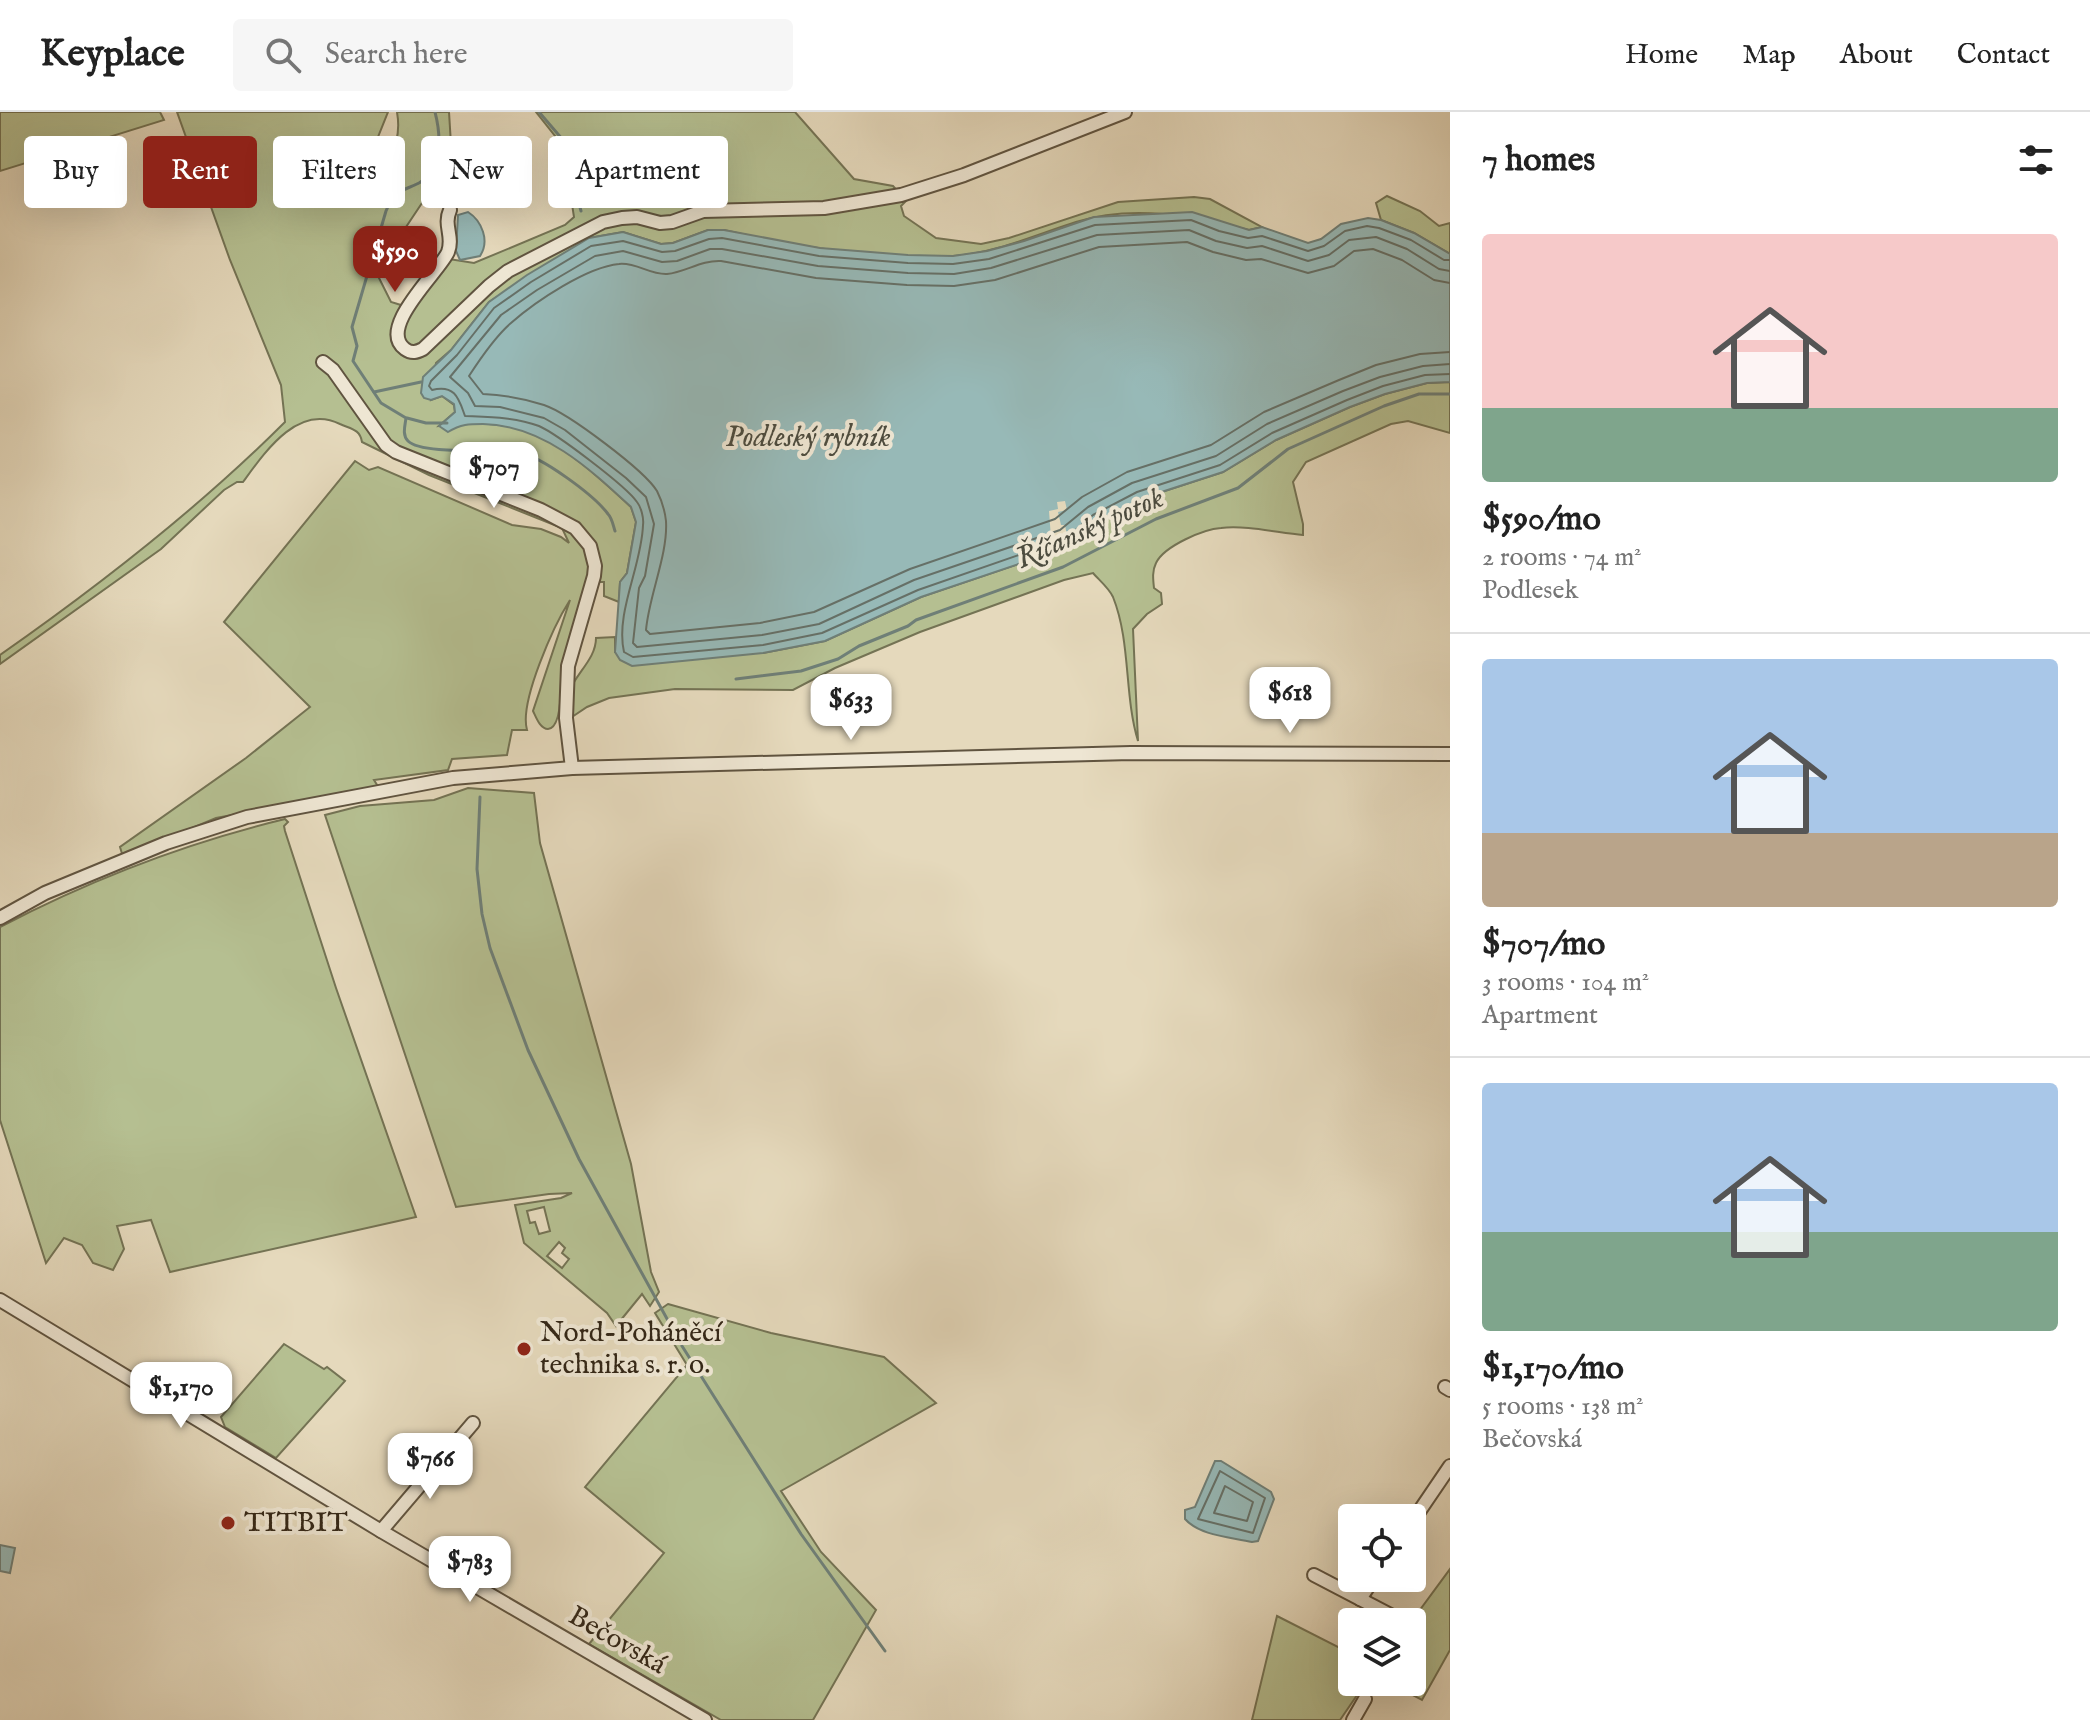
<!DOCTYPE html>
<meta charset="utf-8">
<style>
body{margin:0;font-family:"IM FELL English",serif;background:#f6f6f6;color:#222;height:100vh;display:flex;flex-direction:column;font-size:30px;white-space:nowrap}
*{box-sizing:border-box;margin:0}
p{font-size:26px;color:#767676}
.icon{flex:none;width:44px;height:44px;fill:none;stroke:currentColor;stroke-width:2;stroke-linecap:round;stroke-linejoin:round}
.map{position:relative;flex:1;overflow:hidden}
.side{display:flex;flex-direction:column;background:#fff;width:640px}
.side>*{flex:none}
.hud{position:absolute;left:24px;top:24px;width:760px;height:72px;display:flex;gap:16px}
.controls{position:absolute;left:1338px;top:1392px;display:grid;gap:16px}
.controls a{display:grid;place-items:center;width:88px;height:88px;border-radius:8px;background:#fff;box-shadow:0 8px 32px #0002;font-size:40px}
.price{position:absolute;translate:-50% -68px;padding:0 18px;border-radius:16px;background:#fff;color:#222;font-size:26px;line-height:52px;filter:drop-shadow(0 2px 4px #0008)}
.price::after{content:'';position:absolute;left:50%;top:48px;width:24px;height:18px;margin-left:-12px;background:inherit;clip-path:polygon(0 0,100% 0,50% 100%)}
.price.selected{background:#8f2418;color:#fff}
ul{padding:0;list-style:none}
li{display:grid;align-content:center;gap:16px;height:424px;padding:0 32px}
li+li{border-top:2px solid #e0e0e0}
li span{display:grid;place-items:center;height:248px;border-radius:8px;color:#555}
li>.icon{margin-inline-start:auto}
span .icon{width:144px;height:144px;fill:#fffc;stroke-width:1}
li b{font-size:34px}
h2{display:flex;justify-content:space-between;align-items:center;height:96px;padding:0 32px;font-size:34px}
.pill{padding:0 28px;border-radius:8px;background:#fff;box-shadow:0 8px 32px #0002;font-size:28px;line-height:72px}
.pill.selected{background:#8f2418;color:#fff}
header{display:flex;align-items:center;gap:48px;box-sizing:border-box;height:112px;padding:0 40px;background:#fff;border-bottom:2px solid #e0e0e0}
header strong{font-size:38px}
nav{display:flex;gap:44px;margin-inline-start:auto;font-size:28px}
.search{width:560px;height:72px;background:#f6f6f6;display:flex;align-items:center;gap:20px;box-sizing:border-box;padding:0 28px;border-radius:8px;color:#767676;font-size:30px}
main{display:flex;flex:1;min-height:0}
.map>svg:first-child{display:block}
.green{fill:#b5bf91;stroke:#747354;stroke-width:2;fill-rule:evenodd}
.water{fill:#97b9b7;stroke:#6f7f77;stroke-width:2}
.pier{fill:#e5d9bc}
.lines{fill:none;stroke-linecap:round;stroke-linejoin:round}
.shore{stroke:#667067;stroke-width:2}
.stream{stroke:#6f7f77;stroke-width:3}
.minor-casing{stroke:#605440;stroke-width:16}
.minor{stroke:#eee6d3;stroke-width:12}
.poi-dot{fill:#8f2418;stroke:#eee6d3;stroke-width:3}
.labels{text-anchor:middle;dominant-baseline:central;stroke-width:8;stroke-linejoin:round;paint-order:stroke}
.poi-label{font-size:28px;fill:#342717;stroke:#eee6d3;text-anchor:start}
.street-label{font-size:28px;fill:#342717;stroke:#eee6d3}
.water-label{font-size:30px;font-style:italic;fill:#4d4c3f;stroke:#eee6d3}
</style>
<header>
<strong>Keyplace</strong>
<div class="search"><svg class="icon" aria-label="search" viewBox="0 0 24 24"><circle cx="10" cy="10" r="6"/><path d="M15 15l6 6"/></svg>Search here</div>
<nav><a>Home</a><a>Map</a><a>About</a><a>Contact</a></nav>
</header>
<main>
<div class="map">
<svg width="1450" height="1608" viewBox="0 0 1450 1608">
<rect width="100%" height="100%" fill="#e5d9bc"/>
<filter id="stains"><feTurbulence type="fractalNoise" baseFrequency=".0025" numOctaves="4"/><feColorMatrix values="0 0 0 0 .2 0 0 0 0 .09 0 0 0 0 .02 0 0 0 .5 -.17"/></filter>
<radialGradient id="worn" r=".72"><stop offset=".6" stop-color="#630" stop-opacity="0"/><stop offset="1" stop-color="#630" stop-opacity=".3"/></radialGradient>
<g class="green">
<polygon points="0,0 160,0 164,8 0,59"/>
<path d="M 177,0 L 388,0 L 370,45 L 384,57 C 395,37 401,23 397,0 L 449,0 L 454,81 L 445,88 L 435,77 L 430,79 L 376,160 L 391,190 L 401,193 L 425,163 L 449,147 L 474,151 L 565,113 L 574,105 L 569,73 L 578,53 L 536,0 L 795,0 L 854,67 L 893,74 L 906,89 L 901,94 L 904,104 L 936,126 L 981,132 L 1009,126 L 1118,90 L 1194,85 L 1210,87 L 1262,115 L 1249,118 C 1193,104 1133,92 1076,110 C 1035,123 996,141 953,144 C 881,148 794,134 724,118 L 708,118 L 673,131 L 661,132 L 623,120 L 589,126 L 489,190 L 451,238 L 436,251 L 431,288 L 442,284 L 454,293 L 455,300 L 439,314 C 471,311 507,309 537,323 C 569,337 605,371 631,395 L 636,410 L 627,461 L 620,470 L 619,490 L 604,484 L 604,470 L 589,470 C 579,501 564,534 561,566 C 561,576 562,616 548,617 C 540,617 536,605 533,599 L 570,488 C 554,513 519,590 527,618 L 512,618 L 507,643 L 452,647 L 448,658 L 374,668 L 379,676 L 216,706 L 123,745 L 120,735 L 246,646 L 310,595 L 224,510 L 355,349 L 369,358 L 378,355 L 512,413 L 541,417 L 561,425 L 569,431 L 562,416 L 429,363 L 362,330 C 360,317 351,317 340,312 C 298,291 265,340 243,370 L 237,370 L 224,378 L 161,437 L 0,552 L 0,543 C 100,473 198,397 285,310 L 281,273 L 230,148 Z"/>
<polygon points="1387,84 1420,99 1439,114 1450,111 1450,142 1414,121 1381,108 1376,91"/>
<path d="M 1450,270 L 1450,321 L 1408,309 L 1391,312 L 1306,350 L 1293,370 L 1303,412 L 1303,423 C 1279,421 1246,413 1221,416 C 1204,417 1164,434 1156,451 C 1152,459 1153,467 1154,476 L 1161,481 L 1162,492 L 1147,502 L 1133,517 L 1138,629 C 1124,583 1131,530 1113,485 C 1109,476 1099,468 1093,461 L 1064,468 L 920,520 L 835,556 L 793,578 L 675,577 L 609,586 L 587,595 L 569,607 C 569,599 566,587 569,580 C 576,561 596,547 596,526 L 615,525 L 615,540 L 763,541 L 825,529 L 921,485 L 1069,435 L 1097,410 L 1140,387 L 1223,360 L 1276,328 L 1350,295 L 1385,282 L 1427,271 Z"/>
<path d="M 468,676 L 534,681 L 540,731 L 631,1052 L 651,1160 L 659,1180 L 650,1194 L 642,1182 L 616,1214 L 607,1201 L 524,1131 L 515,1093 L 561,1086 L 572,1081 L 549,1082 L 456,1095 L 325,703 L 360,694 L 434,688 ZM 544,1095 L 550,1119 L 539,1122 L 535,1110 L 530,1111 L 527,1099 ZM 559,1130 L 565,1136 L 562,1141 L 569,1147 L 562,1156 L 547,1144 Z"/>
<path d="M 285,707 L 288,710 L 284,714 L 285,719 L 336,876 L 416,1105 L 170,1160 L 151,1108 L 117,1114 L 124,1137 L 113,1158 L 93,1151 L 82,1133 L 64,1126 L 46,1151 L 0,1008 L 0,815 C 90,768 186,731 285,707 Z"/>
<polygon points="668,1192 771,1221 884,1245 936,1291 781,1379 821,1440 876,1498 813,1608 721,1608 589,1532 664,1441 585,1375 687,1253 655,1201"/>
<polygon points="284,1232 324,1257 327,1255 345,1269 276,1346 225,1315 221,1305"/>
<polygon points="1450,1457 1450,1538 1422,1588 1388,1570 1412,1570 1411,1510"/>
<polygon points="1277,1504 1352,1542 1352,1570 1366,1570 1340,1608 1252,1608"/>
</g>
<g class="water">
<path d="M 468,100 C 482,109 490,129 480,144 L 460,148 L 456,139 L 458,103 Z"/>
<path d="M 1192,100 L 1249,118 L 1262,115 L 1308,131 L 1321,127 L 1341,112 L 1368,106 L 1381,108 L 1414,121 L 1450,142 L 1450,270 L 1427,271 L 1385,282 L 1350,295 L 1276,328 L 1223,360 L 1140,387 L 1097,410 L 1069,435 L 921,485 L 825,529 L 763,541 L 632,554 L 620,548 L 615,540 L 620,470 L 627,461 L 636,410 L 631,395 C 590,357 543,313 483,312 C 469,312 461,312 448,320 L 439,314 L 455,300 L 454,292 L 442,284 L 431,288 L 424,286 L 421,281 L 423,265 L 451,238 L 489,190 L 527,163 L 589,126 L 623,120 L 661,132 L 673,131 L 708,118 L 724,118 L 820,136 L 908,143 L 953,144 L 987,139 L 1024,129 L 1094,105 Z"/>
<path d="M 1215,1349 L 1221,1349 L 1271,1380 L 1274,1387 L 1258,1429 L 1252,1430 C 1231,1425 1200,1424 1185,1407 L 1185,1398 L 1195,1395 Z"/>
<polygon points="0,1433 15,1436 10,1461 0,1459"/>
</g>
<polygon class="pier" points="1065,389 1067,398 1058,400 1061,413 1065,413 1069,435 1060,436 1058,425 1051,426 1049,399 1058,397 1057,390"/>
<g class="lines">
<g class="shore">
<path d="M 1450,148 L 1444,148 L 1411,128 L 1379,116 L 1367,114 L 1345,119 L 1324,134 L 1308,139 L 1262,124 L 1248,126 L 1219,119 L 1191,108 L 1095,113 L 989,147 L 953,152 L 908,151 L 819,144 L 722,126 L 709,127 L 675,139 L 662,140 L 623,129 L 591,134 L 531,170 L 494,196 L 457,243 L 431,269 L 429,274 L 432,278 C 456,272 459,288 465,304 C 490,305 515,305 539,314 C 557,322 626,374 637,390 C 641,395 644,406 643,413 C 642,453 615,501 624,540 L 633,545 L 763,533 L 822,521 L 918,478 L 1065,427 L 1093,403 L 1137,380 L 1220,353 L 1272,321 L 1347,288 L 1383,274 L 1425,263 L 1450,262"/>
<polyline points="1450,159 1439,157 1407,137 1376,125 1349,128 1329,143 1308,149 1262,134 1247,136 1216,129 1189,118 1097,123 991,156 954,162 908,161 818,154 722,137 710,137 677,149 662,150 623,139 595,144 537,178 501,203 450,265 468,281 475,294 500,295 544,306 565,318 626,366 646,385 654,412 645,464 639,476 633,531 637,535 762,523 819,512 914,468 1060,418 1088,395 1132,371 1216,344 1267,312 1343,279 1380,265 1423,254 1450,252"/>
<path d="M 1450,171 L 1434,168 L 1402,148 L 1373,137 L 1354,139 L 1334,154 L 1308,161 L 1261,147 L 1246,148 L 1213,140 L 1187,130 L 1099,135 L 995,168 L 954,174 L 907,173 L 816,166 L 721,149 C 701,148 686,160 667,162 C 650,163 636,150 619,152 C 587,155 536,189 511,211 C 496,224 480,247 469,264 L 483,282 C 504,283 525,287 544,293 C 568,301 644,358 657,379 C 661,387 665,400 666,409 C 668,443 649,483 646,518 L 650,522 L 760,511 L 814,500 L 910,457 L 1055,407 L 1082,385 L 1127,360 L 1211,333 L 1264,300 L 1339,268 L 1376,253 L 1420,242 L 1450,240"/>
<polygon points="1220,1359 1265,1386 1253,1421 1198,1407"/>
<polygon points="1225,1374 1253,1390 1247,1409 1214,1401"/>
</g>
<g class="stream">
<path d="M 435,0 C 441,23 443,57 419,71 C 401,80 395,77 386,99 L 352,215 L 357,234 L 353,249 L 381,291 L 406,306 C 405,314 402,323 408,329 C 422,343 495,337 518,340 C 541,344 594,383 608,402 C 612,406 613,413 615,419"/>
<polyline points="539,0 581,49 581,63 575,77 581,99"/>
<polyline points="374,280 421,270"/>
<polyline points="407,306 426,311 447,311"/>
<polyline points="736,567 801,559 838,547 859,534 908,514 916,508 1063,455 1156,407 1238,376 1288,337 1384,294 1419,282 1450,282"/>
<polyline points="480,685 477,757 482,802 490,836 528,938 579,1047 682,1234 801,1422 885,1539"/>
</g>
<defs>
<g id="minor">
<path d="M 450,98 C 443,114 454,124 448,140 C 440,159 376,216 405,237 C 412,242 417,240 423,237 L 489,174 L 508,159 L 603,110 L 622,106 L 637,105 L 660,111 L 672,110 L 703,99 L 824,96 L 901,83 L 964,63 L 1125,0"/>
<polyline points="323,250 333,258 386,333 396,340 541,398 575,416 590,434 595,454 594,464 568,554 566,606 572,656"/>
<polyline points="0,806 45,781 166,731 247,705 453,666 572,656 1131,641 1450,642"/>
<polyline points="0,1188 381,1419 705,1608"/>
<polyline points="1445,1275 1450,1278"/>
<polyline points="1412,1410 1450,1354"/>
<polyline points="381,1419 473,1311"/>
<polyline points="1314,1463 1404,1510"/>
<polyline points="1360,1487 1374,1466"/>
<polyline points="1353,1608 1365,1587"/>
</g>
</defs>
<use href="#minor" class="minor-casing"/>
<use href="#minor" class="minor"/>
</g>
<g class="poi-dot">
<circle cx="524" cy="1237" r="8"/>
<circle cx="228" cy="1411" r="8"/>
</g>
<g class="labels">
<g class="poi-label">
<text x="540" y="1221">Nord-Poháněcí<tspan x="540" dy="32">technika s. r. o.</tspan></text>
<text x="244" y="1411">TITBIT</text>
</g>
<g class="street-label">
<text transform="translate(617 1529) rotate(30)">Bečovská</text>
</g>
<g class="water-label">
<text x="808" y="326">Podleský rybník</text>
<text transform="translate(1090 417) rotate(-24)">Říčanský potok</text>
</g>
</g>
<rect width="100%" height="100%" filter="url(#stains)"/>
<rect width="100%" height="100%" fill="url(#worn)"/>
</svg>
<div class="controls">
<a><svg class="icon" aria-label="locate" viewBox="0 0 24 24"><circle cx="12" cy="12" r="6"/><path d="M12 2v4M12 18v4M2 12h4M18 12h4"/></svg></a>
<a><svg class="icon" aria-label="layers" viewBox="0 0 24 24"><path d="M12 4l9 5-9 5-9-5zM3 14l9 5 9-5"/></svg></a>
</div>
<b class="price selected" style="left:395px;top:182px">$590</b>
<b class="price" style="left:494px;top:398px">$707</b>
<b class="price" style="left:1290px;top:623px">$618</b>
<b class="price" style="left:851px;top:630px">$633</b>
<b class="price" style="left:181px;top:1318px">$1,170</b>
<b class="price" style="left:430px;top:1389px">$766</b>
<b class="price" style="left:470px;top:1492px">$783</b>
<div class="hud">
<a class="pill">Buy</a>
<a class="pill selected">Rent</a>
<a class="pill">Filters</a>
<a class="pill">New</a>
<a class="pill">Apartment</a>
</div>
</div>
<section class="side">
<h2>7 homes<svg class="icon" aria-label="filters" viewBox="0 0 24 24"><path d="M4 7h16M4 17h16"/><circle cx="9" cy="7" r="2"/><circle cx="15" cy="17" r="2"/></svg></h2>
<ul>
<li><span style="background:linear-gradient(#f6c9c9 70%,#7fa58c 0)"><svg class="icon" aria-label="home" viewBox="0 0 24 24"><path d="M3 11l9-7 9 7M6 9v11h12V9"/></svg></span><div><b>$590/mo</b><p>2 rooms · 74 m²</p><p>Podlesek</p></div></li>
<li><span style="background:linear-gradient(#a9c7e8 70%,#b9a48a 0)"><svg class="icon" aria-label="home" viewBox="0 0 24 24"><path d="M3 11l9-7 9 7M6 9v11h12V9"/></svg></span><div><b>$707/mo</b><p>3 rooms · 104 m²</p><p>Apartment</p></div></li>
<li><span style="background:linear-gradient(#a9c7e8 60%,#7fa58c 0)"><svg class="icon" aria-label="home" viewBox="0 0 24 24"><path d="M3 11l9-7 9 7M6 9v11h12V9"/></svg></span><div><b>$1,170/mo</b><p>5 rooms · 138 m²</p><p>Bečovská</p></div></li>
</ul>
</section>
</main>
